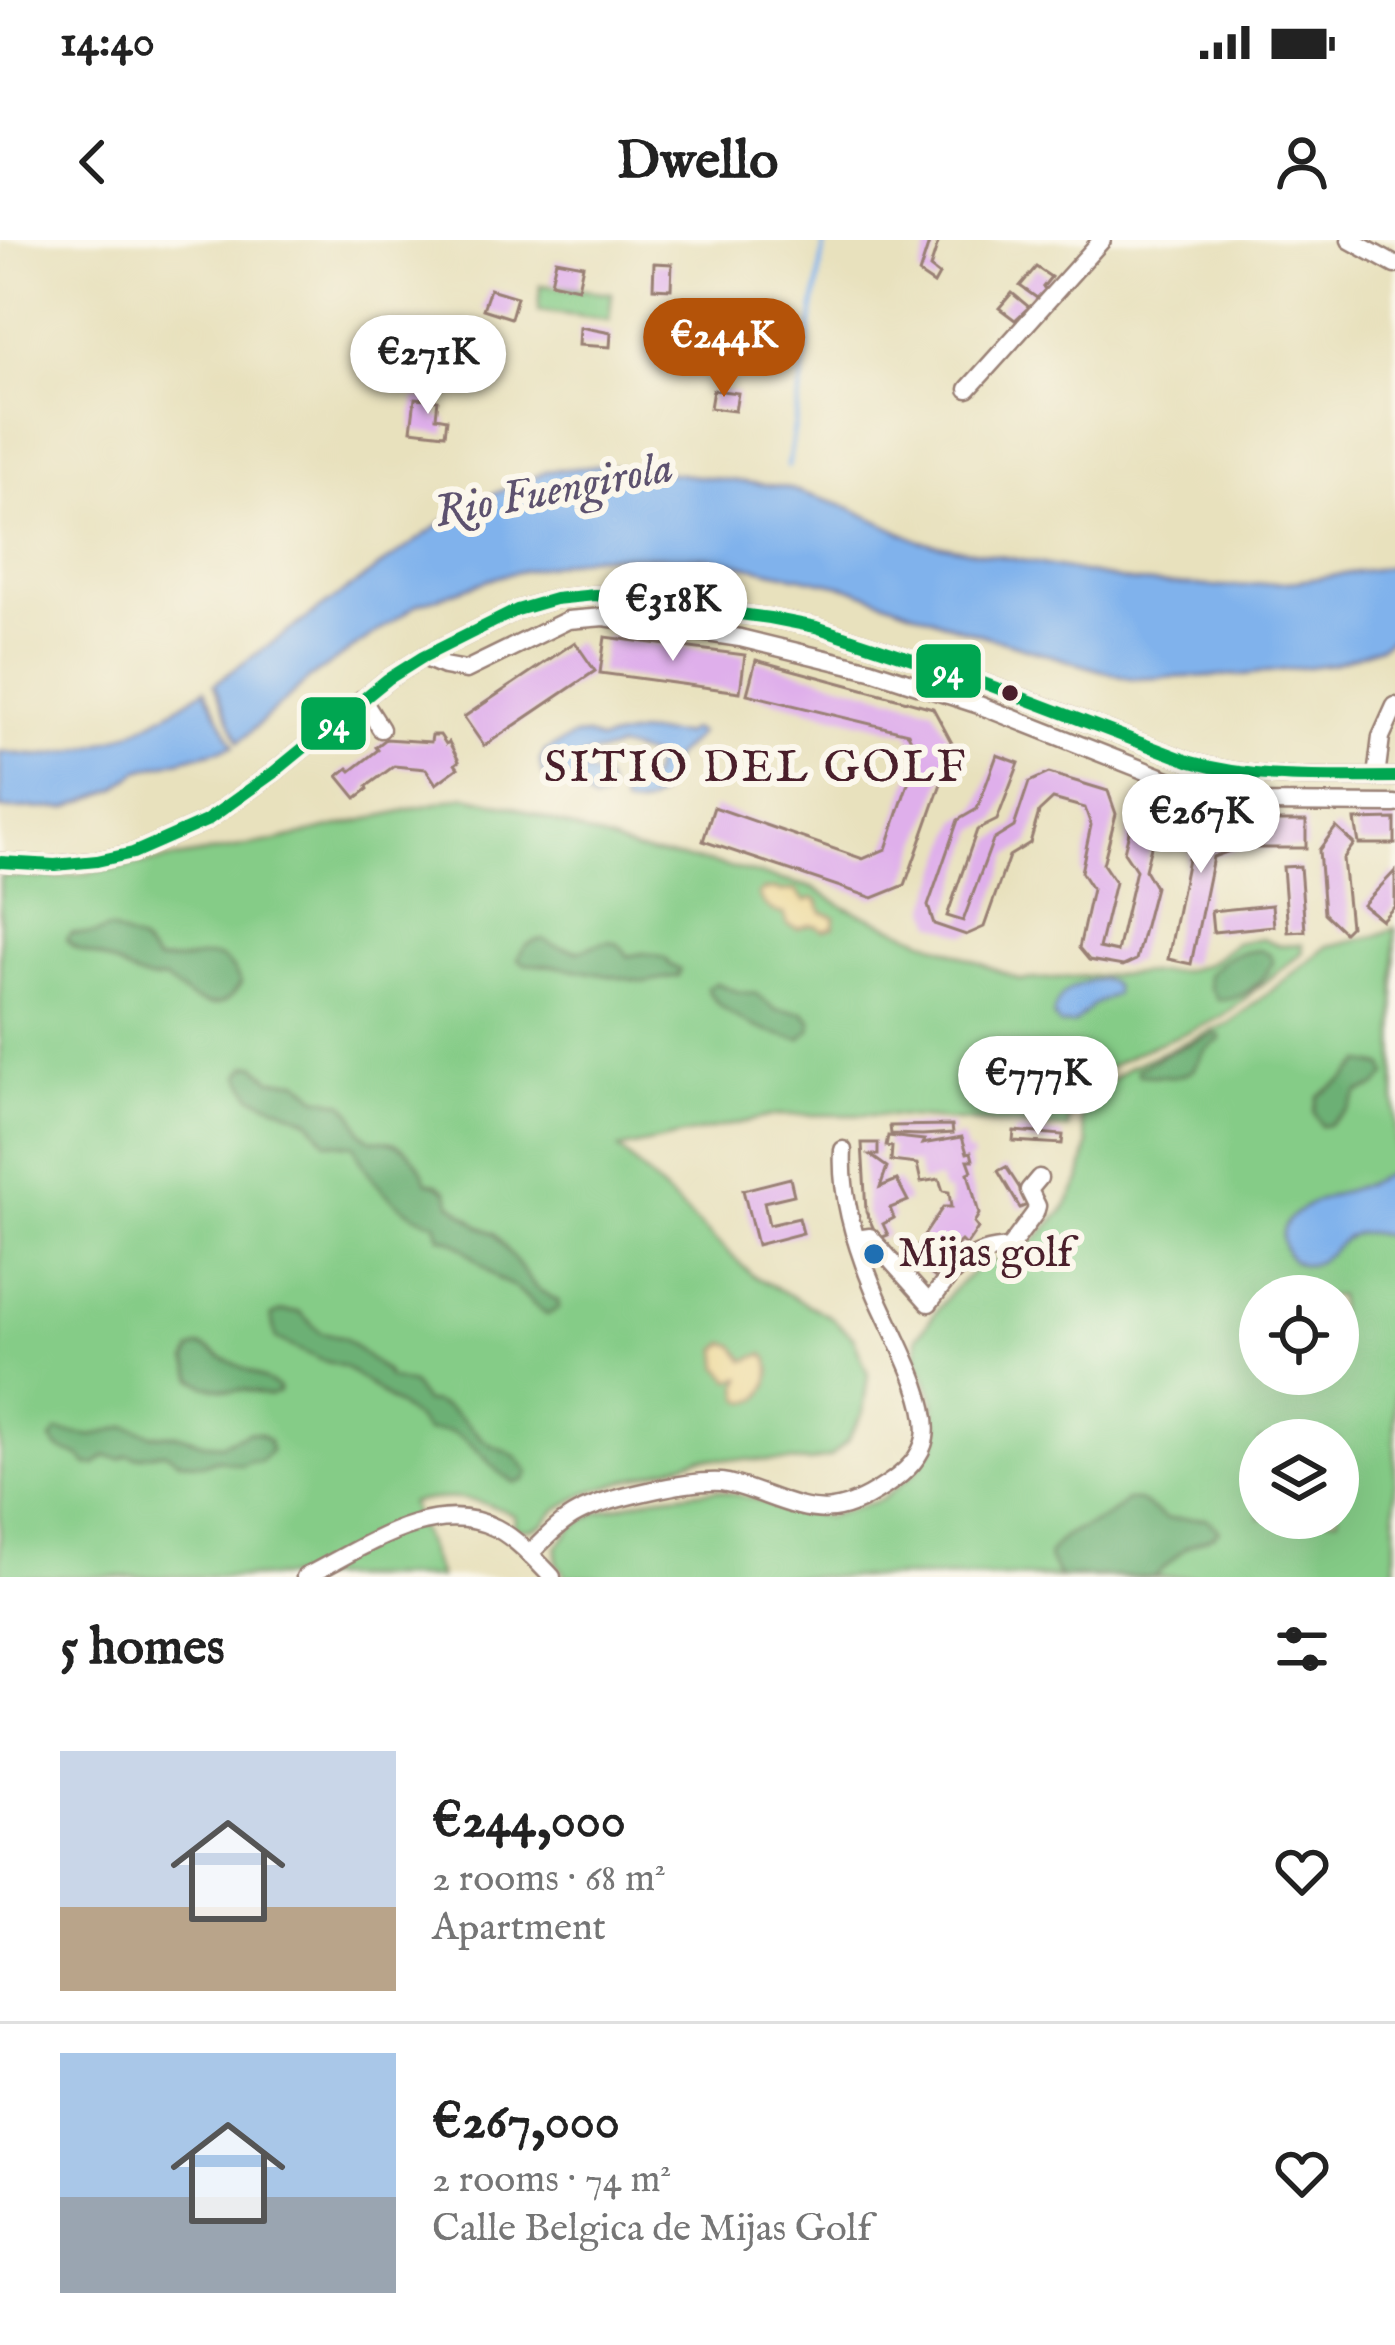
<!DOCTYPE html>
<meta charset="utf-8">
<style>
body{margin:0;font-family:"IM FELL English",serif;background:#f2f2f2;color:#222;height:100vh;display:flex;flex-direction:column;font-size:45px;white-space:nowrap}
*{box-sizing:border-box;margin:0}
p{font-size:39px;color:#767676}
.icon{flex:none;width:66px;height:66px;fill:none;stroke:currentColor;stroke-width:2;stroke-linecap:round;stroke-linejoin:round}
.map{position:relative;height:1337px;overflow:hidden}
.sheet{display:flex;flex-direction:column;background:#fff;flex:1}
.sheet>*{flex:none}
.fabs{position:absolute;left:1239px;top:1035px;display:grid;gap:24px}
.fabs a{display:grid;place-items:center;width:120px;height:120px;border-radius:50%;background:#fff;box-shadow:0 12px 48px #0002;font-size:60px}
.price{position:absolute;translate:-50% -102px;padding:0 27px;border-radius:42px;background:#fff;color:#222;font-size:39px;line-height:78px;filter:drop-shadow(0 3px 6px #0008)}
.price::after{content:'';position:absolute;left:50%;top:72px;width:36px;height:27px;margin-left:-18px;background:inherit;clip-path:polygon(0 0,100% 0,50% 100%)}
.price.current{background:#b45309;color:#fff}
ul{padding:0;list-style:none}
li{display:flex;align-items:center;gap:36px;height:300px;padding:0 60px}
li+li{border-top:3px solid #e0e0e0}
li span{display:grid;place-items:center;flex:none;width:336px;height:240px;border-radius:0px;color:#555}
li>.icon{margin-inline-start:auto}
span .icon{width:144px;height:144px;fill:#fffc;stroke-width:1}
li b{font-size:51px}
h2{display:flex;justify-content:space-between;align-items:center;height:144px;padding:0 60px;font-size:51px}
.status{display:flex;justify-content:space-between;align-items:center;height:84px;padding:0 60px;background:#fff;direction:ltr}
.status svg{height:33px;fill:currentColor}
header{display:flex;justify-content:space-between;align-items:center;height:156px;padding:0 60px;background:#fff;font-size:54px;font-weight:700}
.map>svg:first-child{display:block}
.green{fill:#85cc87;stroke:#687659;stroke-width:3;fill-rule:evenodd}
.forest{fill:#6cb074;stroke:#5b6850;stroke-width:3}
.sand{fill:#eeda9e;stroke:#9c7c64;stroke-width:3}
.water{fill:#80b2ec;stroke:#65688c;stroke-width:3}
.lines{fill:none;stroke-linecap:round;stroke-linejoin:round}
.stream{stroke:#80b2ec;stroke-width:4.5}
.building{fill:#dfafeb}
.minor-casing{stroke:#998074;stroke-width:21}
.minor{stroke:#fff;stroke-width:16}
.bus-1-casing{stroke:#fbf7ec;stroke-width:21}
.bus-1{stroke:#00a651;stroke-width:12}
.bus-dot{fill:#4a1f2b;stroke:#fbf7ec;stroke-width:4.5}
.poi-dot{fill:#1f6fb2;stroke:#fbf7ec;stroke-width:4.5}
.labels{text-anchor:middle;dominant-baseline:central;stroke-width:12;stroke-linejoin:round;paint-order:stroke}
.poi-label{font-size:42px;fill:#4a1f2b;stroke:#fbf7ec;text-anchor:start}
.water-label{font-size:45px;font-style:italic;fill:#5d526f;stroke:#fbf7ec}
.neighbourhood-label{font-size:45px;letter-spacing:3px;fill:#4a1f2b;stroke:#fbf7ec}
.line-badge{stroke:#fbf7ec;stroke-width:4.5}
.badge-label{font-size:33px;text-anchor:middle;font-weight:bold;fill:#fff}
</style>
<div class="status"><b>14:40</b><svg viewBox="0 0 49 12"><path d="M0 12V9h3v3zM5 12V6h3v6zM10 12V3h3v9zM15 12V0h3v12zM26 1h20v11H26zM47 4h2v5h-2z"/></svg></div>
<header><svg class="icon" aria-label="back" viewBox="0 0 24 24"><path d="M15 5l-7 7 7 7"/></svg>Dwello<svg class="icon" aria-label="person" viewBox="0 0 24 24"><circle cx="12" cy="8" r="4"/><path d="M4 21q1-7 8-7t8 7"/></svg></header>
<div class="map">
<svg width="1395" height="1337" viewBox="0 0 1395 1337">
<rect width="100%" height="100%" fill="#fbf7ec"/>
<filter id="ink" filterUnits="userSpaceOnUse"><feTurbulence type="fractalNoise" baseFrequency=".00833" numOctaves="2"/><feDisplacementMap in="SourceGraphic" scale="24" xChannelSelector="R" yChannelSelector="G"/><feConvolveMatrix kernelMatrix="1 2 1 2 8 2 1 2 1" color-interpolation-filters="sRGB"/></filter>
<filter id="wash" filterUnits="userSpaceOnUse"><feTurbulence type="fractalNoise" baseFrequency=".004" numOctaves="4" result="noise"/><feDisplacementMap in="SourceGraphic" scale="48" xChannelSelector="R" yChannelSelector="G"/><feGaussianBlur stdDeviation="2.7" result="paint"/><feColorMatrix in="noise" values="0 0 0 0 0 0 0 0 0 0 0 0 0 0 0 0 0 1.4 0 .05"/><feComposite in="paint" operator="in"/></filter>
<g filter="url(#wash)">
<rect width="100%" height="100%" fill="#e8e1bd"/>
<g class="green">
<polygon points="540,45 612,53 609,80 538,71"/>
<path d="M 466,556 L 517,568 L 636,611 L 712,623 L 814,648 L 842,666 L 1020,740 L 1184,731 L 1210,723 L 1236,703 L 1262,698 L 1279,705 L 1302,704 L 1303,712 C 1288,724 1273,735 1258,747 C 1246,757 1234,770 1221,777 C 1173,804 1070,820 1068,889 L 881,875 L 776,875 L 619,909 L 752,1035 L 831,1077 L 853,1097 L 868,1134 L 863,1172 L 847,1201 L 830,1217 L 810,1222 L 700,1218 L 586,1253 L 556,1270 L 543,1284 L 531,1289 L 514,1288 L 515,1276 C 479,1257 449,1255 410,1263 L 439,1337 L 0,1337 L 0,636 L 58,638 L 271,602 Z"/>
<path d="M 1395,688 L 1395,1337 L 567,1337 L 557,1323 L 557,1307 L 571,1289 L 596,1273 L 654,1257 L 717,1250 L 826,1277 L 881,1260 L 916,1232 L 936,1201 L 934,1160 L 917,1117 L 917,1097 L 953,1050 L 978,1027 L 1024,1011 L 1063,971 L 1080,941 L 1088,904 L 1081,880 L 1086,866 L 1105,845 L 1129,827 L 1230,783 L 1328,706 L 1376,696 ZM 1260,1056 L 1338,1056 L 1338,1134 L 1260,1134 ZM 1260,1200 L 1338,1200 L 1338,1278 L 1260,1278 Z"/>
</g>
<g class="forest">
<path d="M 109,689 L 141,703 L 157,721 C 168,721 180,721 190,719 C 220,713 226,715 241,743 C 219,782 191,760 164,739 C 141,744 129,731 109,721 C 93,712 78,715 66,699 L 71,693 L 94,694 Z"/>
<path d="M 543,699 C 558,709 563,706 577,711 C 598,707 613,689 628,716 L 644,713 L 665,718 L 670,725 L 680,730 L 678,736 L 644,742 L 554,726 L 525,724 L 518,719 C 523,705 530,702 543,699 Z"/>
<path d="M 1260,710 L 1271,715 L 1273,722 C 1261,743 1243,761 1218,760 L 1210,748 L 1208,735 C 1227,715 1233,713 1260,710 Z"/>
<path d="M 716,743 L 736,751 L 756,754 L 776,770 L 803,772 L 811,780 L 811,789 L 801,799 C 770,796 721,777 707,748 Z"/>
<polygon points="1215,794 1220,795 1221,799 1206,809 1193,830 1185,834 1173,837 1139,835 1137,830 1163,815"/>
<polygon points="1362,822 1384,826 1387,835 1376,847 1358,853 1348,869 1328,885 1321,886 1314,872 1318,856 1345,839"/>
<path d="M 256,825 L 271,840 L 299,841 L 317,857 L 344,863 L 354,875 L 362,893 L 371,900 C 401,897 417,916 427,942 L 437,944 L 447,951 L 451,963 L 479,986 L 494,993 L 536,1048 L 558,1061 L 559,1068 L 547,1075 C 534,1067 527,1057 515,1048 C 510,1044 503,1043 497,1038 C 478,1025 464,1001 440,997 L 436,983 C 399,973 368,941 354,905 L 326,902 L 309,880 L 252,856 L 240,835 L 247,826 Z"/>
<path d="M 282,1071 L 300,1072 L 321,1093 L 344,1098 L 386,1132 L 389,1138 L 412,1144 L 424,1162 C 447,1161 466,1183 482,1198 C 501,1215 511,1205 529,1233 L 525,1240 L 516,1243 C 493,1233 479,1205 455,1194 C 448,1190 435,1192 426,1191 L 415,1178 L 345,1127 L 321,1120 L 276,1099 L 271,1076 Z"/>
<path d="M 200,1106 C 211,1108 216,1115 227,1120 C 245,1128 262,1138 279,1148 L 279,1152 L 270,1156 L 245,1150 L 231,1151 L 206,1146 L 194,1139 L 187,1120 L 191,1110 Z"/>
<polygon points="127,1186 152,1195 179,1195 204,1203 222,1204 249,1192 260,1194 268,1200 271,1210 260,1222 249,1221 242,1225 218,1219 204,1224 179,1221 164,1212 136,1217 127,1215 120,1219 105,1216 96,1225 88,1225 79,1216 59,1209 51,1200 57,1191 93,1196"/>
<path d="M 1126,1260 L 1139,1260 L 1166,1279 L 1206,1278 L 1219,1290 L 1214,1295 L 1185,1308 L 1154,1337 L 1059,1337 L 1048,1316 C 1064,1284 1103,1289 1126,1260 Z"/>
</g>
<g class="sand">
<path d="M 775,649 L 782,652 L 795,650 L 805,661 L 813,658 L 818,661 L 822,672 L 835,677 L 834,687 L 823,690 C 814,682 808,685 798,689 L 788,685 L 784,674 C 773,673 761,664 758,654 L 764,650 Z"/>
<path d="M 726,1103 L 734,1105 L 746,1121 L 763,1114 L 768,1118 C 773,1132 769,1148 759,1159 L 747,1162 L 741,1159 L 739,1146 L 742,1138 L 731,1140 L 720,1128 L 718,1109 Z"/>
</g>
<g class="water">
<polygon points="606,225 784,247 850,268 920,301 1134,342 1226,347 1299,341 1395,326 1395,396 1380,407 1333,424 1242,435 1130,439 959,388 847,347 709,318 593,316 503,335 418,364 310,438 239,502 214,444 464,267 547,231"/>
<path d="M 205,449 L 234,506 L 138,531 L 116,549 L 67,568 L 0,569 L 0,512 C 15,513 32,517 48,515 C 111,508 153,484 205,449 Z"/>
<path d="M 691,489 L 699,493 C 692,503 684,506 676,515 C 669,523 671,534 666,544 C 657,562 642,570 623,565 L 621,555 L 630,544 L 643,543 L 651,538 L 655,517 L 618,507 C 606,514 592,510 579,519 L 579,530 L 605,539 L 609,548 L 606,558 L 593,562 L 581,552 L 575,551 L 575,546 L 551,540 L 542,534 L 540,521 L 545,511 L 575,496 L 587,495 L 599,501 L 640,493 L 684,494 Z"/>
<path d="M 1100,739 C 1109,741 1116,743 1115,754 L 1093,765 L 1074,784 L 1060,785 L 1053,776 C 1057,751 1077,743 1100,739 Z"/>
<path d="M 1395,932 L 1395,998 C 1383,995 1369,991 1357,993 C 1335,997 1319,1040 1292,1020 C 1288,1016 1284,1009 1283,1004 C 1275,967 1336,955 1360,946 C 1372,942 1382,935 1395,932 Z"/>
</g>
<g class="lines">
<polyline class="stream" points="788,226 825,0"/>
</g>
<g id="blocks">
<g class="building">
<polygon points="930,0 939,0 930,28 939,35 934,44 919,34"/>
<polygon points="556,20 583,25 578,48 551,42"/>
<polygon points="654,23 672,24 671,49 653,48"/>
<polygon points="1036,27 1051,37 1043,47 1046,49 1037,58 1020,46"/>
<polygon points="490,49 517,57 511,78 483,69"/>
<polygon points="1012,53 1029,67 1015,80 999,68"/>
<polygon points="580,87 611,93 610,107 579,105"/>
<polygon points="713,150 738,153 735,171 710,168"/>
<polygon points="415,158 438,160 436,177 447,179 445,194 411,190"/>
<polygon points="605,397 745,415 740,452 600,433"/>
<polygon points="575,402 595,431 484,506 464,477"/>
<polygon points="756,420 933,468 954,507 905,645 873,658 703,601 714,567 863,619 886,609 918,513 908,493 747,454"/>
<polygon points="432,495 440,495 446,504 449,502 459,521 455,524 458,528 436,544 426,529 394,526 367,546 368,549 356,558 338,536 348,528 351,531 378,510 376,507 386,499 431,502"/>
<polygon points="997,515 1019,523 997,580 977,590 947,676 963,681 993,600 1014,587 1029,542 1049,533 1108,551 1116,574 1103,624 1115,642 1099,708 1117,712 1136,630 1124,612 1138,556 1162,563 1145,630 1155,647 1136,720 1123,726 1089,720 1079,708 1092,649 1081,632 1091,585 1085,568 1053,559 1039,572 1030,603 1009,616 984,687 966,695 934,684 928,666 958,580 977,569"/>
<polygon points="1198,569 1243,579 1241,607 1213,617 1191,724 1168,719"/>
<polygon points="1395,579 1395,604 1359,604 1355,580"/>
<rect x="1253" y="581" width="53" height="27"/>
<polygon points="1336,587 1354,604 1343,619 1350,686 1344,692 1324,673 1319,610"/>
<polygon points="1300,626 1305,691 1288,692 1283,627"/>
<polygon points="1395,631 1395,666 1382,680 1363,665"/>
<polygon points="1272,665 1274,686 1213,692 1211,671"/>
<polygon points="952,885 953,893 922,895 891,894 890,886"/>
<polygon points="1014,891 1063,895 1062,904 1013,901"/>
<polygon points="888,896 924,900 922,904 962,897 967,913 971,912 973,920 968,920 972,931 968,933 979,974 974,983 978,988 966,1006 961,1001 957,1005 963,1010 937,1039 909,1018 943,967 951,967 949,952 943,951 939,939 921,942 917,924 891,921 892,907 886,906"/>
<polygon points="862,903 878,903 878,915 870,915 887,927 880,947 897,940 908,961 890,968 894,978 883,984 888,995 878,999 866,971"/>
<polygon points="1006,927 1030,964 1020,968 998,931"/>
<polygon points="790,938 794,955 764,962 769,985 799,978 803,993 757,1005 743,950"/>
</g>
</g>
</g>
<g filter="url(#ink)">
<use href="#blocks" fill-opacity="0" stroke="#998074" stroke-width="3"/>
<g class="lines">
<defs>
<g id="minor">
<polyline points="1350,0 1395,25"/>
<polyline points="968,149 1102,0"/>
<polyline points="423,417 444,426 466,430 568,380 604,377 740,398 871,430 979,465 1199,552 1257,563 1395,564"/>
<polyline points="362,459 381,489"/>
<polyline points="1376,537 1381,497 1395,466"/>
<path d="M 0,622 L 55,625 L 97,621 L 133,613 L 206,581 L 273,533 L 388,439 L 423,417 L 517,370 L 555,359 L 595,355 L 770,378 L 816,387 L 973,439 L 1191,522 C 1258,541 1326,537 1395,537"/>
<path d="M 856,999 L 870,997 L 929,1063 C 955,1029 964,1011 1009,1008 L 1035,973 L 1037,966 L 1029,950 L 1039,938"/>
<path d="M 529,1314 C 544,1300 560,1282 578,1273 C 607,1258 689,1240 721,1242 C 737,1244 751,1250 765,1255 C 816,1274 837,1278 885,1246 C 902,1235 921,1219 925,1198 C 932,1159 890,1089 875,1052 C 857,1009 840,957 843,910"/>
<path d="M 305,1337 C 361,1309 433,1256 496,1288 C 517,1299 536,1320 552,1337"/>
</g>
</defs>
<use href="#minor" class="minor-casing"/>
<use href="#minor" class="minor"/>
<defs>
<path id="bus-1" d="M 0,622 L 55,625 L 97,621 L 133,613 L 206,581 L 273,533 L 388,439 L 423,417 L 517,370 L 555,359 L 595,355 L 770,378 L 816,387 L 973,439 L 1191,522 C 1258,541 1326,537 1395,537"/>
</defs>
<use href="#bus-1" class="bus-1-casing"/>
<use href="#bus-1" class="bus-1"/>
</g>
</g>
<circle class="bus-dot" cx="1010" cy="453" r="10"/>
<circle class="poi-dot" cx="874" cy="1014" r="12"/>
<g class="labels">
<g class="poi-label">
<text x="898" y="1014">Mijas golf</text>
</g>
<g class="water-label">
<text transform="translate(554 251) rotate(-11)">Rio Fuengirola</text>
</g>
<g class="neighbourhood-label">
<text x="756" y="528">SITIO DEL GOLF</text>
</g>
</g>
<g class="line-badge">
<rect x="914" y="402" width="69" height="58" rx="12" fill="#00a651"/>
<rect x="299" y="455" width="69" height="57" rx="12" fill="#00a651"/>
</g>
<g class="badge-label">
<text x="948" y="442">94</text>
<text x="334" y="495">94</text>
</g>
</svg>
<div class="fabs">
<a><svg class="icon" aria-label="locate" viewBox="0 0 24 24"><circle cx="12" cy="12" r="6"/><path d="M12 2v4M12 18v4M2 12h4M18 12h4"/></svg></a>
<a><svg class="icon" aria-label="layers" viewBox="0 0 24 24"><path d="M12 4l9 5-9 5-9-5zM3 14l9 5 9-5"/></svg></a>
</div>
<b class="price current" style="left:724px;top:160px">€244K</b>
<b class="price" style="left:428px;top:177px">€271K</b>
<b class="price" style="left:673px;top:424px">€318K</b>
<b class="price" style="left:1201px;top:636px">€267K</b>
<b class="price" style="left:1038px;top:898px">€777K</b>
</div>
<section class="sheet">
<h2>5 homes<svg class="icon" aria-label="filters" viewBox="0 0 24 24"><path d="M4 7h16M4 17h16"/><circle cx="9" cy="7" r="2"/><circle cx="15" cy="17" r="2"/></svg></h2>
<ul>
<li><span style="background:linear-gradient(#c9d6e8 65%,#b9a48a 0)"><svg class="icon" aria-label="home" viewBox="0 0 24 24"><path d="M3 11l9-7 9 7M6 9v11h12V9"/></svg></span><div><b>€244,000</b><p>2 rooms · 68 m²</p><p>Apartment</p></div><svg class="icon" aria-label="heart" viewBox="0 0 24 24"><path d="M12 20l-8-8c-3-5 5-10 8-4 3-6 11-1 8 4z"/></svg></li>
<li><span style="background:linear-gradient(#a9c7e8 60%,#9aa5b1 0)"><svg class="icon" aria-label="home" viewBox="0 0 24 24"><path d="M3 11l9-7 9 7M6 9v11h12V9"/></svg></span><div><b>€267,000</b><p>2 rooms · 74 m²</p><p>Calle Belgica de Mijas Golf</p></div><svg class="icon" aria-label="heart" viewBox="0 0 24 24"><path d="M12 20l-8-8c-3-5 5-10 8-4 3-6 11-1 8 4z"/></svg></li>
</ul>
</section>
